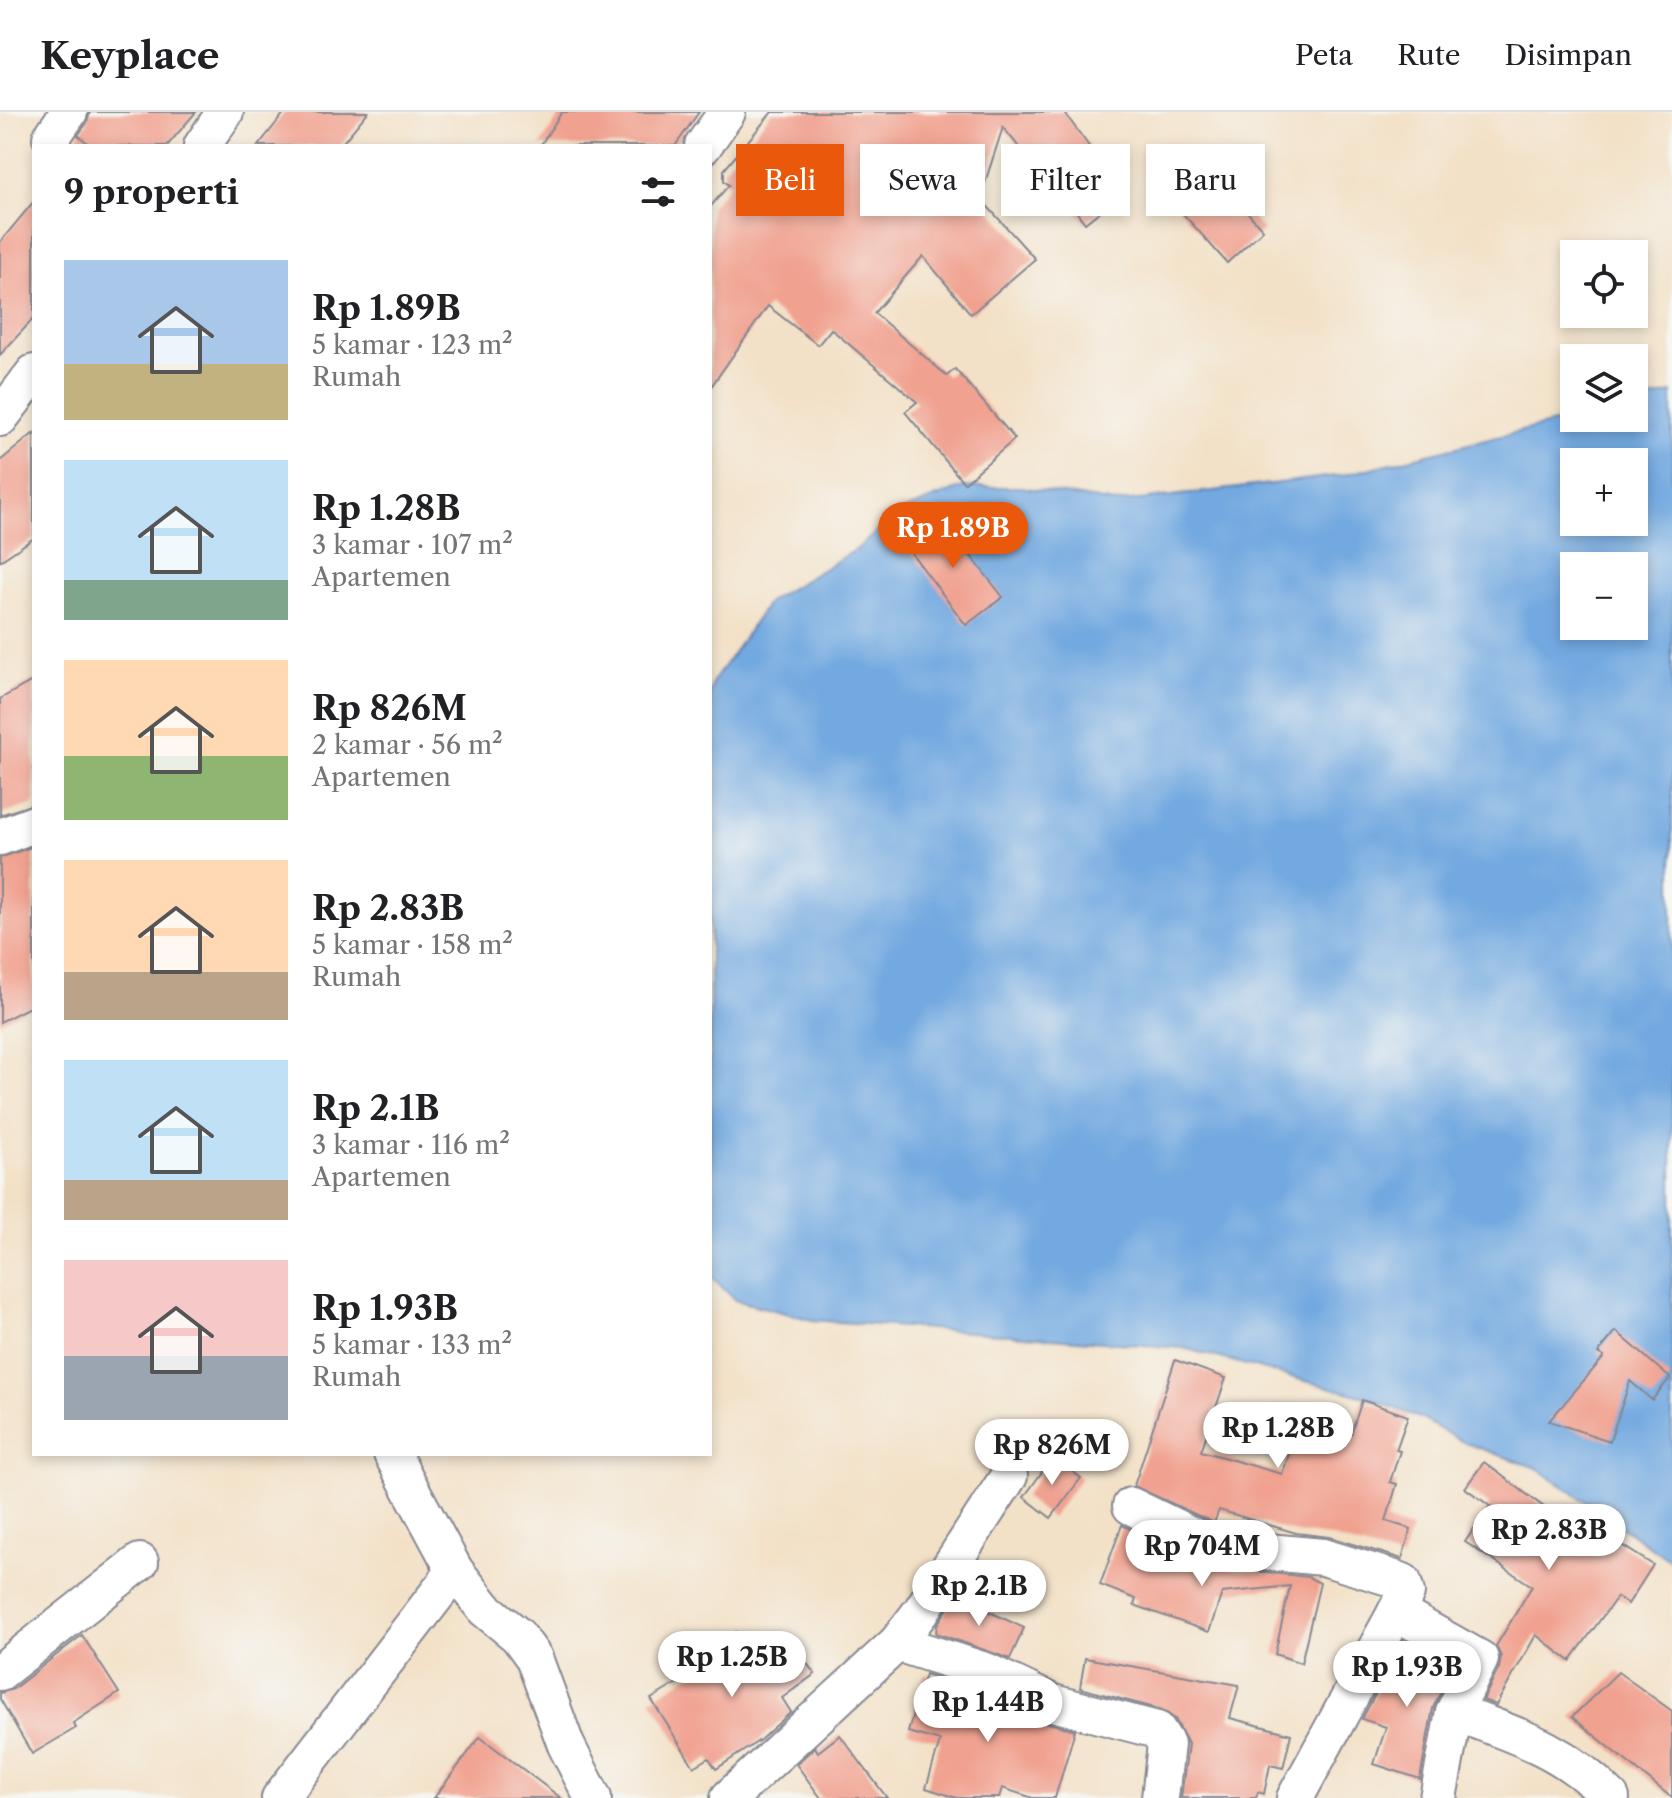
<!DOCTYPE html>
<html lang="id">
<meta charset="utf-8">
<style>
body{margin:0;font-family:"Libre Caslon Text",serif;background:#f6f6f6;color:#202124;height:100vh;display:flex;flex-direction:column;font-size:30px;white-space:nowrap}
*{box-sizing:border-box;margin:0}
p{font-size:26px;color:#757577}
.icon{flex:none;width:44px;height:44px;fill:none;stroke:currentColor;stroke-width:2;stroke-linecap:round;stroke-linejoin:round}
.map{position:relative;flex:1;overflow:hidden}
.drawer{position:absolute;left:32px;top:32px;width:680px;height:1312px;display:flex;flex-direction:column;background:#fff;border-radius:0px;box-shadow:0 4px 12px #0003}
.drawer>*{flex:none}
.guide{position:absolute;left:736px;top:32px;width:760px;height:72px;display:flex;gap:16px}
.controls{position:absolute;left:1560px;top:128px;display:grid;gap:16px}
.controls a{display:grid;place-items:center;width:88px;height:88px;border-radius:0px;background:#fff;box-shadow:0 4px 12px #0003;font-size:40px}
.price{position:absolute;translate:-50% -68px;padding:0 18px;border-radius:28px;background:#fff;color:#222;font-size:26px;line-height:52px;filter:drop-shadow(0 2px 4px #0008)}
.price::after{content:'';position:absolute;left:50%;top:48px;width:24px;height:18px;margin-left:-12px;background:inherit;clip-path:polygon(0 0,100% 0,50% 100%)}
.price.selected{background:#ea580c;color:#fff}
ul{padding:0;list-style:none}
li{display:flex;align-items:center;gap:24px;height:200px;padding:0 32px}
li span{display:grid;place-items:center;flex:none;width:224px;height:160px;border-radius:0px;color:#555}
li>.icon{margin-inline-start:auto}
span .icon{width:96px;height:96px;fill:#fffc;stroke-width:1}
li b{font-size:34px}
h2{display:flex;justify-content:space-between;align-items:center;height:96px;padding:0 32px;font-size:34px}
.chip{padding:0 28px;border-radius:0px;background:#fff;box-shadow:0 4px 12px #0003;font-size:28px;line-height:72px}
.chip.selected{background:#ea580c;color:#fff}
header{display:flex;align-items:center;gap:48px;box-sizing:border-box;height:112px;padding:0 40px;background:#fff;border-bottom:2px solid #e0e0e0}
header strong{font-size:38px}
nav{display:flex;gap:44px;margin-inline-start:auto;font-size:28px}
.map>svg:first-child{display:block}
.water{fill:#72a9e0;stroke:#466c9f;stroke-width:2;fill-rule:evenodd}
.building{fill:#f1a18f}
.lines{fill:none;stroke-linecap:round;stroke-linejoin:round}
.minor-casing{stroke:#878892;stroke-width:40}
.minor{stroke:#fff;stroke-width:36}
</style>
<header>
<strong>Keyplace</strong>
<nav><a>Peta</a><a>Rute</a><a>Disimpan</a></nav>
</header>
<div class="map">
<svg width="1672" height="1686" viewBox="0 0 1672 1686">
<rect width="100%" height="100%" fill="#f6f6f2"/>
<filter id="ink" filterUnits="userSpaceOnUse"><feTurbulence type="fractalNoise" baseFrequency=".0125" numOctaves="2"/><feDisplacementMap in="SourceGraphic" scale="16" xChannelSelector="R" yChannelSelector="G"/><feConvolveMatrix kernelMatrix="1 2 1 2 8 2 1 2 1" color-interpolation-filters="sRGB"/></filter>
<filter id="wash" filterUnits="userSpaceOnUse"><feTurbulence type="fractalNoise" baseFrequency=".006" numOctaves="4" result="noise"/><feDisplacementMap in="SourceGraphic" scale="32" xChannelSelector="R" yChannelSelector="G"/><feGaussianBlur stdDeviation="1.8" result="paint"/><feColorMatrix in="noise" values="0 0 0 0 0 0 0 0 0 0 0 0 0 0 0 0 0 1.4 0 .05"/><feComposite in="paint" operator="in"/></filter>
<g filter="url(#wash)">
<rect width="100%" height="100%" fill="#f3e1c7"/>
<path class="water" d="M 1672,281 L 1672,1450 L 1537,1356 L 1465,1331 L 1420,1306 L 1369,1286 L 1183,1236 L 812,1208 L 735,1188 L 710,1163 L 710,581 L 713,570 L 769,489 L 857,437 L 899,400 L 963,375 L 1021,375 L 1115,391 L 1343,363 L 1574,306 L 1634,306 L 1634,291 ZM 1574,350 L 1634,350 L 1634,410 L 1574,410 ZM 1574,454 L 1634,454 L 1634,514 L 1574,514 Z"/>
<g id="blocks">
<g class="building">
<polygon points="90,0 196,0 167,34 91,34 78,23 87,11"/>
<polygon points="285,0 368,0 340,34 258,34"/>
<polygon points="562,0 699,0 675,34 540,34"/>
<polygon points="772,0 1064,0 1123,81 1085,111 1049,64 1045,68 1003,15 980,86 1035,147 971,202 923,144 874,201 947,264 955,257 1015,327 964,371 905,300 917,290 831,217 818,233 768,194 710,276 710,95 729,73 724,69 724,58"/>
<polygon points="1207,54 1263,118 1227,151 1170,87"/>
<polygon points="34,89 34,206 0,243 0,130"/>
<polygon points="34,321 34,426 0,449 0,349"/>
<polygon points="938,402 1003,485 966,513 903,430"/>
<polygon points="34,568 34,692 0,703 0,587"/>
<polygon points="34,734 34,893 0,910 0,746"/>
<polygon points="1616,1219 1670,1266 1652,1288 1630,1269 1610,1329 1549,1309 1604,1245 1598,1241"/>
<polygon points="1175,1248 1226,1266 1201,1339 1282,1362 1301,1308 1351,1322 1362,1288 1408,1304 1396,1338 1400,1339 1390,1370 1397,1372 1386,1409 1411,1417 1402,1447 1329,1425 1296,1421 1219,1398 1214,1411 1134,1374"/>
<polygon points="1053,1345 1081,1366 1051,1406 1024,1385"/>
<polygon points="1484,1350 1569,1414 1571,1411 1582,1416 1577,1431 1583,1424 1586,1427 1593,1415 1653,1453 1628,1492 1617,1485 1570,1549 1536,1523 1496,1593 1483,1588 1499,1556 1501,1545 1496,1534 1532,1474 1465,1430 1490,1394 1465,1376"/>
<polygon points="1122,1413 1206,1454 1308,1465 1320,1471 1301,1551 1275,1542 1290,1474 1222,1481 1209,1520 1134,1493 1136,1487 1100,1473"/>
<polygon points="956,1484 1024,1516 1010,1547 936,1521 937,1513"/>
<polygon points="736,1520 755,1547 785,1523 815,1562 782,1586 791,1600 760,1628 716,1657 709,1646 694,1655 651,1587 697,1559 691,1551"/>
<polygon points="82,1523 119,1581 73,1611 76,1616 32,1642 0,1587 0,1581 13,1577"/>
<polygon points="1404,1529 1452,1556 1433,1596 1420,1667 1374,1652 1386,1615 1362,1607"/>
<polygon points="1085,1546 1239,1573 1230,1606 1291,1622 1283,1656 1270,1653 1264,1682 1258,1680 1256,1686 1181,1686 1188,1632 1175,1607 1162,1598 1080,1576"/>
<polygon points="1618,1560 1672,1599 1672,1686 1572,1605"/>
<polygon points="925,1562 980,1580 1044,1610 1075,1618 1055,1686 1033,1686 1002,1676 999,1686 957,1686 926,1676 940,1629 908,1620"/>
<polygon points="840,1623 887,1686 821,1686 796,1652 815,1635 818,1640"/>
<polygon points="480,1625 561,1686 434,1686"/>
</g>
</g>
</g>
<g filter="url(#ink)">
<use href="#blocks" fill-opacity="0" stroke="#878892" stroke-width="2"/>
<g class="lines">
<defs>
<g id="minor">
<polyline points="51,26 69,0"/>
<polyline points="202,34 225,0"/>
<polyline points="703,34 727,0"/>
<polyline points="0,306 34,261"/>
<polyline points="0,725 34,712"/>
<polyline points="392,1342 455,1459 485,1497 518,1524 534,1546 566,1633 593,1686"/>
<polyline points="1131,1394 1215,1435 1323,1445 1398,1468 1403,1470 1406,1481 1396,1500"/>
<polyline points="897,1531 988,1560 1053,1591 1157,1618 1166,1632 1160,1686"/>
<polyline points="0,1560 140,1450"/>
<path d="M 1454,1600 C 1517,1624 1563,1636 1611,1686"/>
<polyline points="280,1686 455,1459"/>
<polyline points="729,1686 897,1531 922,1498 1009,1364"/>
<polyline points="1295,1686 1396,1500 1480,1547 1454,1600 1438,1686"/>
</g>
</defs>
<use href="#minor" class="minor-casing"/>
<use href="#minor" class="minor"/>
</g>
</g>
</svg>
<div class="controls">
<a><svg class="icon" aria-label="locate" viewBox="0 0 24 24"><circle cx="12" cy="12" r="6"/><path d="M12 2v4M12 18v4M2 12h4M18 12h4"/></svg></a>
<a><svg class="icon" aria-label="layers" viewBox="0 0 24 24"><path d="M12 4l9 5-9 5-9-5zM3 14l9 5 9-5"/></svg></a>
<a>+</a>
<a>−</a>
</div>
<b class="price selected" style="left:953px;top:458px">Rp 1.89B</b>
<b class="price" style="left:1278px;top:1358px">Rp 1.28B</b>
<b class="price" style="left:1052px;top:1375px">Rp 826M</b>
<b class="price" style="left:1549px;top:1460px">Rp 2.83B</b>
<b class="price" style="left:1202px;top:1476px">Rp 704M</b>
<b class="price" style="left:979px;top:1516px">Rp 2.1B</b>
<b class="price" style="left:732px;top:1587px">Rp 1.25B</b>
<b class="price" style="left:1407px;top:1597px">Rp 1.93B</b>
<b class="price" style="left:988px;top:1632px">Rp 1.44B</b>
<div class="guide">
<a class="chip selected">Beli</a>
<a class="chip">Sewa</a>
<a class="chip">Filter</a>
<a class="chip">Baru</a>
</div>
<section class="drawer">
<h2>9 properti<svg class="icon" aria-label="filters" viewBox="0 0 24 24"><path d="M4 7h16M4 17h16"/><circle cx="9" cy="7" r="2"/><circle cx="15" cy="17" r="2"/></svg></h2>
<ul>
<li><span style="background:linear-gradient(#a9c7e8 65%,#c2b280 0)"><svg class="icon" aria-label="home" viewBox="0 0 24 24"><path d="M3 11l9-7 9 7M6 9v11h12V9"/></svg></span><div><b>Rp 1.89B</b><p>5 kamar · 123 m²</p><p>Rumah</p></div></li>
<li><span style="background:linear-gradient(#bfe0f5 75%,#7fa58c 0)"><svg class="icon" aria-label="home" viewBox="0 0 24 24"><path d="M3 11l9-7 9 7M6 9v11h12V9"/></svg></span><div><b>Rp 1.28B</b><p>3 kamar · 107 m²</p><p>Apartemen</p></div></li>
<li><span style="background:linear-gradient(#ffd9b3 60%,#8fb573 0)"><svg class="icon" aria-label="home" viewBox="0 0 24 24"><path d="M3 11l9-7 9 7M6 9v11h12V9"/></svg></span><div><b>Rp 826M</b><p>2 kamar · 56 m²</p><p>Apartemen</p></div></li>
<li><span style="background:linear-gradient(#ffd9b3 70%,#b9a48a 0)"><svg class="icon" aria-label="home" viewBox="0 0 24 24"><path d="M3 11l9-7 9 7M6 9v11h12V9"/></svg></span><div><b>Rp 2.83B</b><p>5 kamar · 158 m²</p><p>Rumah</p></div></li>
<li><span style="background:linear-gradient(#bfe0f5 75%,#b9a48a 0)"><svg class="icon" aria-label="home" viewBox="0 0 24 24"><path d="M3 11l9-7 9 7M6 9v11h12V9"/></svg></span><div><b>Rp 2.1B</b><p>3 kamar · 116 m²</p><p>Apartemen</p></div></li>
<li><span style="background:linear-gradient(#f6c9c9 60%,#9aa5b1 0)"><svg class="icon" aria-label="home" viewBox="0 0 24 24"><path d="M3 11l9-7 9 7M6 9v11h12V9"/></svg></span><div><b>Rp 1.93B</b><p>5 kamar · 133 m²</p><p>Rumah</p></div></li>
</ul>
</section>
</div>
